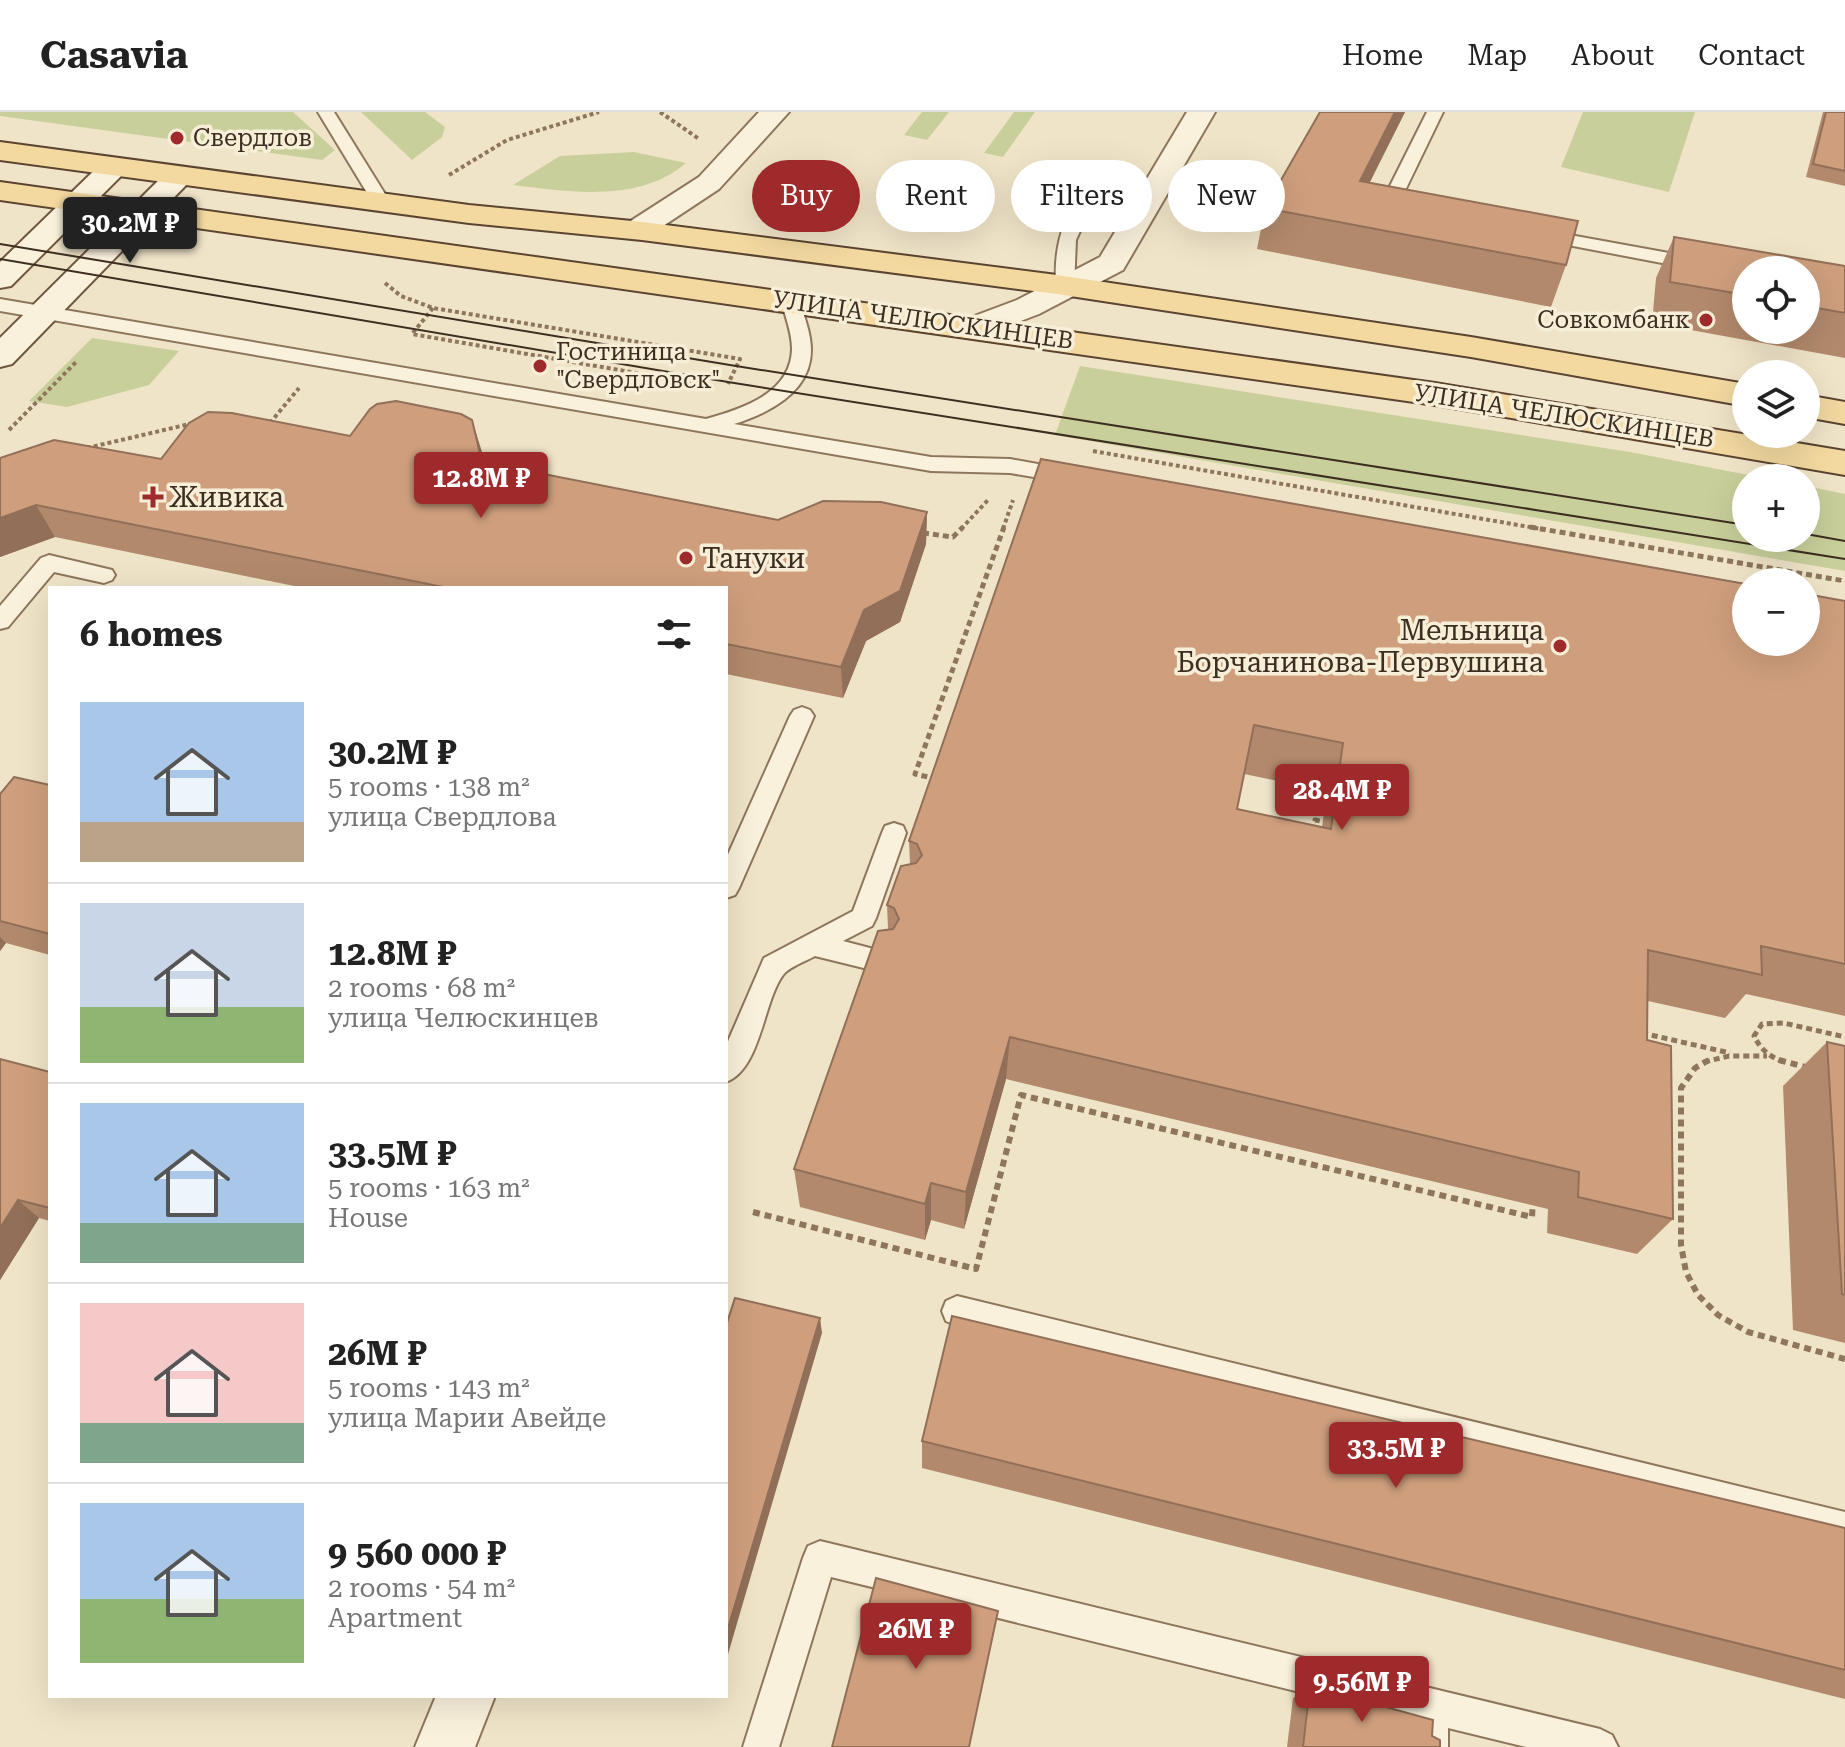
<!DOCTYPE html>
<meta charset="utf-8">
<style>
body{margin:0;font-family:"Roboto Serif",serif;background:#f6f6f6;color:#222;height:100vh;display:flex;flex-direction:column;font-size:30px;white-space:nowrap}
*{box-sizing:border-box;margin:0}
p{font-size:26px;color:#767676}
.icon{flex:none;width:44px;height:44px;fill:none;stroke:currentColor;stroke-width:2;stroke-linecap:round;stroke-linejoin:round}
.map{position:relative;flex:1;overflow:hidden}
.sheet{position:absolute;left:48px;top:474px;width:680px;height:1112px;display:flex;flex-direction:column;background:#fff;border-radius:0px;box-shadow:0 8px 32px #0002}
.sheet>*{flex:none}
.guide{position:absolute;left:752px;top:48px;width:760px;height:72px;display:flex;gap:16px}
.tools{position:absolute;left:1732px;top:144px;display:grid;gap:16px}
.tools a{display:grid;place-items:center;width:88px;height:88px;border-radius:50%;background:#fff;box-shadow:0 8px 32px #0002;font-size:40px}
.price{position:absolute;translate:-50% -68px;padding:0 18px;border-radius:8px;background:#9e2a2b;color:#fff;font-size:26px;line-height:52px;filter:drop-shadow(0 2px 4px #0008)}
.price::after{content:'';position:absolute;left:50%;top:48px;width:24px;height:18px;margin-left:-12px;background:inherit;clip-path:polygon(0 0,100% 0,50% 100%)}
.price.active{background:#222;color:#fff}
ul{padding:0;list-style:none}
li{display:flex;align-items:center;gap:24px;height:200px;padding:0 32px}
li+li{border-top:2px solid #e0e0e0}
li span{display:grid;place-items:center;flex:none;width:224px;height:160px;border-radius:0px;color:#555}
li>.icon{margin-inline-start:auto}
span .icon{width:96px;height:96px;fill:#fffc;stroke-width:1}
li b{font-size:34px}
h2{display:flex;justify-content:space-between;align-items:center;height:96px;padding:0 32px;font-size:34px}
.chip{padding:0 28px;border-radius:36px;background:#fff;box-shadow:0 8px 32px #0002;font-size:28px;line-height:72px}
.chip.active{background:#9e2a2b;color:#fff}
header{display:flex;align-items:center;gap:48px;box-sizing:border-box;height:112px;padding:0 40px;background:#fff;border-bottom:2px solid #e0e0e0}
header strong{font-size:38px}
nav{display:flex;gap:44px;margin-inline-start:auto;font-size:28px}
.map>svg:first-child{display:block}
.green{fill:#c9cf9b}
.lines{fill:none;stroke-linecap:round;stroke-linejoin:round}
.service-casing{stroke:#8d765c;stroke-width:4}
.minor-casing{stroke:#8d765c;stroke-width:4}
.secondary-casing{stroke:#6f573f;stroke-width:4}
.primary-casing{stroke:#5b4430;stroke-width:4}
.path-far2{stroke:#8d765c;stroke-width:4;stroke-dasharray:4 3;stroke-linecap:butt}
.path-far1{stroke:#8d765c;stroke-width:5;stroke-dasharray:6 4;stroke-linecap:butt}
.path{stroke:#8d765c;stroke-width:6;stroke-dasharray:7 5;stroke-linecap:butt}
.service{fill:#faf1dc;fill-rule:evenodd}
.minor{fill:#faf1dc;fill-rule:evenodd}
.secondary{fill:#faf1dc;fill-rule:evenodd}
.primary{fill:#f3d9a0;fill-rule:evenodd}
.tram{stroke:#3d2e20;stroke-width:2}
.wall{fill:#b2896c;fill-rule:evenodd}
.shaded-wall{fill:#916f58}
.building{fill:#cf9f7d;stroke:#916f58;stroke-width:2;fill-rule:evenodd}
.poi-dot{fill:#9e2a2b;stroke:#f7eed8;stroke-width:3}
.labels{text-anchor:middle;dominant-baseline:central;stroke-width:7;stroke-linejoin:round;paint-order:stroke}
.far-poi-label{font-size:24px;fill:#3d2e20;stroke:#f7eed8;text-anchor:start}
.far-street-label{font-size:24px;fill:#3d2e20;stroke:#f7eed8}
.poi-label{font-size:28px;fill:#3d2e20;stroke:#f7eed8;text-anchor:start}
</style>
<header>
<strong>Casavia</strong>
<nav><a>Home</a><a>Map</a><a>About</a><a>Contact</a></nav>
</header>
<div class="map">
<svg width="1845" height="1635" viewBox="0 0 1845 1635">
<rect width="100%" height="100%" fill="#f0e4c8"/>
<g class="green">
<polygon points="0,0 293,0 335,38 322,48 0,4"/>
<polygon points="361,0 425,0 445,15 442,25 412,48"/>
<polygon points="922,0 949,0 927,28 904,23"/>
<polygon points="1014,0 1035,0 1003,45 984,41"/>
<polygon points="1583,0 1695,0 1669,80 1561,55"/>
<path d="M 634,40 L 686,51 C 640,91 569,80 513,73 L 560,44 Z"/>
<polygon points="92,226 179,239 149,273 67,295 29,289"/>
<polygon points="1080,254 1630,340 1764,366 1746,366 1746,426 1806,426 1806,374 1845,382 1845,459 1055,323"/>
</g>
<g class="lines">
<defs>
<g id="service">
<polygon points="318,0 334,0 390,90 387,94 375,94"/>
<polygon points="1427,0 1443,0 1399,91 1413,97 1404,102 1383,98 1380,94"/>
<path d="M 1086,81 L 1095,86 L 1076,128 L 1074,175 L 1065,181 L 1056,175 C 1054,140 1060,112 1080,82 Z"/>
<polygon points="1537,117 1746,155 1753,158 1746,158 1746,167 1531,126 1528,122"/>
<path d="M 790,182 L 799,188 C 804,204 811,221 811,238 C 811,280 769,301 734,312 L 931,345 L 1010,347 L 1076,359 L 1079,364 L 1076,369 L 1069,371 L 1010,361 L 931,359 L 0,199 L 0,187 L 706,307 C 741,297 791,282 792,237 C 792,220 785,204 781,188 Z"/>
<polygon points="49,443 112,458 115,463 112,468 104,471 54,460 8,515 0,517 0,494 41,446"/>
<polygon points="802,595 810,598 814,604 739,776 735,783 726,786 726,747 790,604 794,598"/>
<path d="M 894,711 L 903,714 L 906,721 L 876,806 L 872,814 L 843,829 L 893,842 L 897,850 L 893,858 L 884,861 L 815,844 C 806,849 789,855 783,863 C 763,890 761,957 726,970 L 726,934 L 764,846 L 853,799 L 882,721 L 885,714 Z"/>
<polygon points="957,1184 1845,1400 1845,1432 957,1214 946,1209 942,1199 946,1189"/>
<polygon points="820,1429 1600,1617 1612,1623 1618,1635 1526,1635 1448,1616 1448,1635 1412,1635 1414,1608 831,1465 779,1635 743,1635 803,1446 808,1434"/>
</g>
<g id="minor">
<polygon points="759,0 789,0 719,77 648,124 637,127 626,124 622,118 626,112 699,65"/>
<polygon points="1187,0 1215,0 1123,158 1039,202 983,223 972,226 961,223 956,216 961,209 1017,188 1100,145"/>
<polygon points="436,1584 495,1584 475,1635 415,1635"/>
</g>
<g id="secondary">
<polygon points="114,46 124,49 129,55 124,61 11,174 0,176 0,150 104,49"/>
<polygon points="179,55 189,58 194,64 189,70 12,252 0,255 0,226 169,58"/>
</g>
<g id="primary">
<polygon points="0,30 469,93 642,110 1057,163 1471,225 1746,272 1746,294 1471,245 1057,182 642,128 469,111 0,48"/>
<polygon points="0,70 1435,271 1845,339 1845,363 1435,293 0,88"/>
<polygon points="1806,283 1845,290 1845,312 1806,305"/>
</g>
</defs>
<use href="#service" class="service-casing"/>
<use href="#minor" class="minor-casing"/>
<use href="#secondary" class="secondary-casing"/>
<use href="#primary" class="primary-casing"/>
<g class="path-far2">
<polyline points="660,0 699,27"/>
<polyline points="449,63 507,28 599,0"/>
<polyline points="385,171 401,184 433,196 740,247 728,272"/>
<polyline points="433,196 412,222 717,275"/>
<polyline points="270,311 299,276"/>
<polyline points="9,318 77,249"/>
<polyline points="87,336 194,311"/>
<polyline points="1093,339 1541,417"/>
<polyline points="961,417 988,388"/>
<polyline points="1003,417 1013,388"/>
</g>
<g class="path-far1">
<polyline points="1530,415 1845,469"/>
<polyline points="923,421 953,425 963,415"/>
<polyline points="937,667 915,662 1004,415"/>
<polyline points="1313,719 1315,708 1326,710"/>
<polyline points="1642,921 1730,941"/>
<polyline points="1704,950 1729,944 1767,944"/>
<path d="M 1784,950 C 1770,945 1761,938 1754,924 L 1762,912 L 1784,911 L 1845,925"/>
</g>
<g class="path">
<polyline points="1709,948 1695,956 1681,976 1681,1133 1686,1160 1698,1183 1718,1203 1748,1220 1845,1247"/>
<polyline points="1779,948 1809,956"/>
<polyline points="753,1100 976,1157 1021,983 1532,1105 1533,1090"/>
</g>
<use href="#service" class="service"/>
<use href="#minor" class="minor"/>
<use href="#secondary" class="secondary"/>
<use href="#primary" class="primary"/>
<g class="tram">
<polyline points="0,132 736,254 1746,413"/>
<polyline points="0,147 728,270 1845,447"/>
<polyline points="1806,422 1845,429"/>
</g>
</g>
<g class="wall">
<polygon points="1320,0 1405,0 1369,71 1566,153 1551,195 1257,137 1265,96"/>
<polygon points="1823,0 1845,0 1845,74 1806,65"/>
<path d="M 1674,125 L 1845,154 L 1845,246 L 1652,211 L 1656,166 ZM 1746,158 L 1806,158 L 1806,218 L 1746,218 Z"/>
<polygon points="472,308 484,350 778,408 927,400 926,432 900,510 866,529 843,586 726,562 726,476 304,476 55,425 0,445 0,346 161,347"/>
<path d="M 1041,347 L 1845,489 L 1845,904 L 1746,882 L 1725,906 L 1648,889 L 1647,928 L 1673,1107 L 1637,1142 L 1547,1121 L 1548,1097 L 1006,967 L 964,1117 L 931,1108 L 925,1128 L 800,1095 L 794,1057 L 888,817 L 887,793 L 910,752 L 909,729 ZM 1244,662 L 1327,679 L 1322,715 L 1237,697 Z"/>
<polygon points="50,673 50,843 6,831 0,839 0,682"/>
<polygon points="1827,930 1845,934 1845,1231 1793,1218 1783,974"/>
<polygon points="0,947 50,960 50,1109 39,1106 0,1168"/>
<polygon points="922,1329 1845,1416 1845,1587 922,1356"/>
<polygon points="1310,1574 1432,1624 1440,1635 1287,1635 1293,1586"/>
</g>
<g class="shaded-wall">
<polygon points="1395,0 1405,0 1350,110 1360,69"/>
<polygon points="472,308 482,340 492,382 482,350"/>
<polygon points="36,393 55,425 0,445 0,406"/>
<polygon points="927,400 926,432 900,510 866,529 843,586 841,555 864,498"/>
<polygon points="0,825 6,831 0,839"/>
<polygon points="1010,925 1006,967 964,1117 966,1080"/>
<polygon points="931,1071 931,1108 925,1128 925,1092"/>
<polygon points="18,1088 39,1106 0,1168 0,1116"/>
<polygon points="820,1206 822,1221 726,1549 726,1523"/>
</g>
<g class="building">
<polygon points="1320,0 1395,0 1360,69 1578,109 1566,153 1265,96"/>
<polygon points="1826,0 1845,0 1845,59 1813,52"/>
<polygon points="1674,125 1845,154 1845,201 1806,194 1806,158 1746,158 1746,183 1670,170"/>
<polygon points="396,289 461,302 472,308 482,350 778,408 823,389 881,390 927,400 900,479 864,498 841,555 726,532 726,476 448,476 36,393 0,406 0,346 54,328 161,347 189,311 208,300 232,301 350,324 370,297 377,292"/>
<path d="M 1041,347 L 1746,472 L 1746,530 L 1806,530 L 1806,482 L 1845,489 L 1845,852 L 1761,834 L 1762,863 L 1648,838 L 1647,928 L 1671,934 L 1673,1107 L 1578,1085 L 1579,1060 L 1010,925 L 966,1080 L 931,1071 L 925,1092 L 794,1057 L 878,819 L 893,817 L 899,807 L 894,796 L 887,793 L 901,754 L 916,751 L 922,743 L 917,732 L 909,729 ZM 1254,613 L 1343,631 L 1331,717 L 1237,697 Z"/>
<polygon points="14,665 50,673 50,822 0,809 0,682"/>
<polygon points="1827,930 1845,934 1845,1183 1842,1182"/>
<polygon points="0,947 50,960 50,1096 18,1088 0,1116"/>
<polygon points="735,1186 820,1206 726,1523 726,1214"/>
<polygon points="952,1204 1845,1416 1845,1558 922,1329"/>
<polygon points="876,1466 998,1499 969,1635 832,1635"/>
<polygon points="1310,1574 1433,1608 1432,1624 1440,1628 1440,1635 1303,1635"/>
</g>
<g class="poi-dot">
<circle cx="177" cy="26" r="8"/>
<circle cx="1706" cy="208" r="8"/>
<circle cx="540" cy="254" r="8"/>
<path d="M149 373h8v8h8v8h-8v8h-8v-8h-8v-8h8z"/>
<circle cx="686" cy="446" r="8"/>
<circle cx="1560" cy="534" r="8"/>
</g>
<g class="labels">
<g class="far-poi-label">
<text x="193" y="26">Свердлов</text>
<text x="1690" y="208" text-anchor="end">Совкомбанк</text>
<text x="556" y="240">Гостиница<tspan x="556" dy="28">"Свердловск"</tspan></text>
</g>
<g class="far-street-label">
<text transform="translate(923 208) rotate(8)">УЛИЦА ЧЕЛЮСКИНЦЕВ</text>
<text transform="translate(1564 304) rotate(9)">УЛИЦА ЧЕЛЮСКИНЦЕВ</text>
</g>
<g class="poi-label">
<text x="169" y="385">Живика</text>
<text x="702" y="446">Тануки</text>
<text x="1544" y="518" text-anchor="end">Мельница<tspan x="1544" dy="32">Борчанинова-Первушина</tspan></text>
</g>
</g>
</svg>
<div class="tools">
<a><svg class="icon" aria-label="locate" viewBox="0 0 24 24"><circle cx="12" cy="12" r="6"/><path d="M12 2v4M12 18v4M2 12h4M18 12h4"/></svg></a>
<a><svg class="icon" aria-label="layers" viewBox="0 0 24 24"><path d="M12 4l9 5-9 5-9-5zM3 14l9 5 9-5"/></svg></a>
<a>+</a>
<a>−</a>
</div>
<b class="price active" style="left:130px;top:153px">30.2M ₽</b>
<b class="price" style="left:481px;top:408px">12.8M ₽</b>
<b class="price" style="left:1342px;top:720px">28.4M ₽</b>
<b class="price" style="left:1396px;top:1378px">33.5M ₽</b>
<b class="price" style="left:916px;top:1559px">26M ₽</b>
<b class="price" style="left:1362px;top:1612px">9.56M ₽</b>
<div class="guide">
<a class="chip active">Buy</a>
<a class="chip">Rent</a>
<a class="chip">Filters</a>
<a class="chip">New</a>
</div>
<section class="sheet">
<h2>6 homes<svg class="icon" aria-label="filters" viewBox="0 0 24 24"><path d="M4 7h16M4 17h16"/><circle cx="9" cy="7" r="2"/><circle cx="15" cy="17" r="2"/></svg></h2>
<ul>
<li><span style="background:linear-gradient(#a9c7e8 75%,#b9a48a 0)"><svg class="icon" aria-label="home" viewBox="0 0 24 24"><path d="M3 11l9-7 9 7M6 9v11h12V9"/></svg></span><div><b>30.2M ₽</b><p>5 rooms · 138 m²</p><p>улица Свердлова</p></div></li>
<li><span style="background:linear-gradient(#c9d6e8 65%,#8fb573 0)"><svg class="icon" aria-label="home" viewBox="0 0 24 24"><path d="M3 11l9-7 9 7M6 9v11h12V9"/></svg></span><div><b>12.8M ₽</b><p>2 rooms · 68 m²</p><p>улица Челюскинцев</p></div></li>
<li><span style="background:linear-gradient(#a9c7e8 75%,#7fa58c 0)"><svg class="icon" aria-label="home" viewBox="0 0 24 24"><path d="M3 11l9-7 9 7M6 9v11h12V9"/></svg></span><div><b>33.5M ₽</b><p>5 rooms · 163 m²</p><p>House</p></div></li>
<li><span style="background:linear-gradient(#f6c9c9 75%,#7fa58c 0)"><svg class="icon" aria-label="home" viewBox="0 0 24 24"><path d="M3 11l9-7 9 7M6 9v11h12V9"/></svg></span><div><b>26M ₽</b><p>5 rooms · 143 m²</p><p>улица Марии Авейде</p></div></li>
<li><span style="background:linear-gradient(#a9c7e8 60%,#8fb573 0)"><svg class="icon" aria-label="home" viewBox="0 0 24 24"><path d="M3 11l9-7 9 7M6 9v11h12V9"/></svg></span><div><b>9 560 000 ₽</b><p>2 rooms · 54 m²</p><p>Apartment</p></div></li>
</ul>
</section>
</div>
